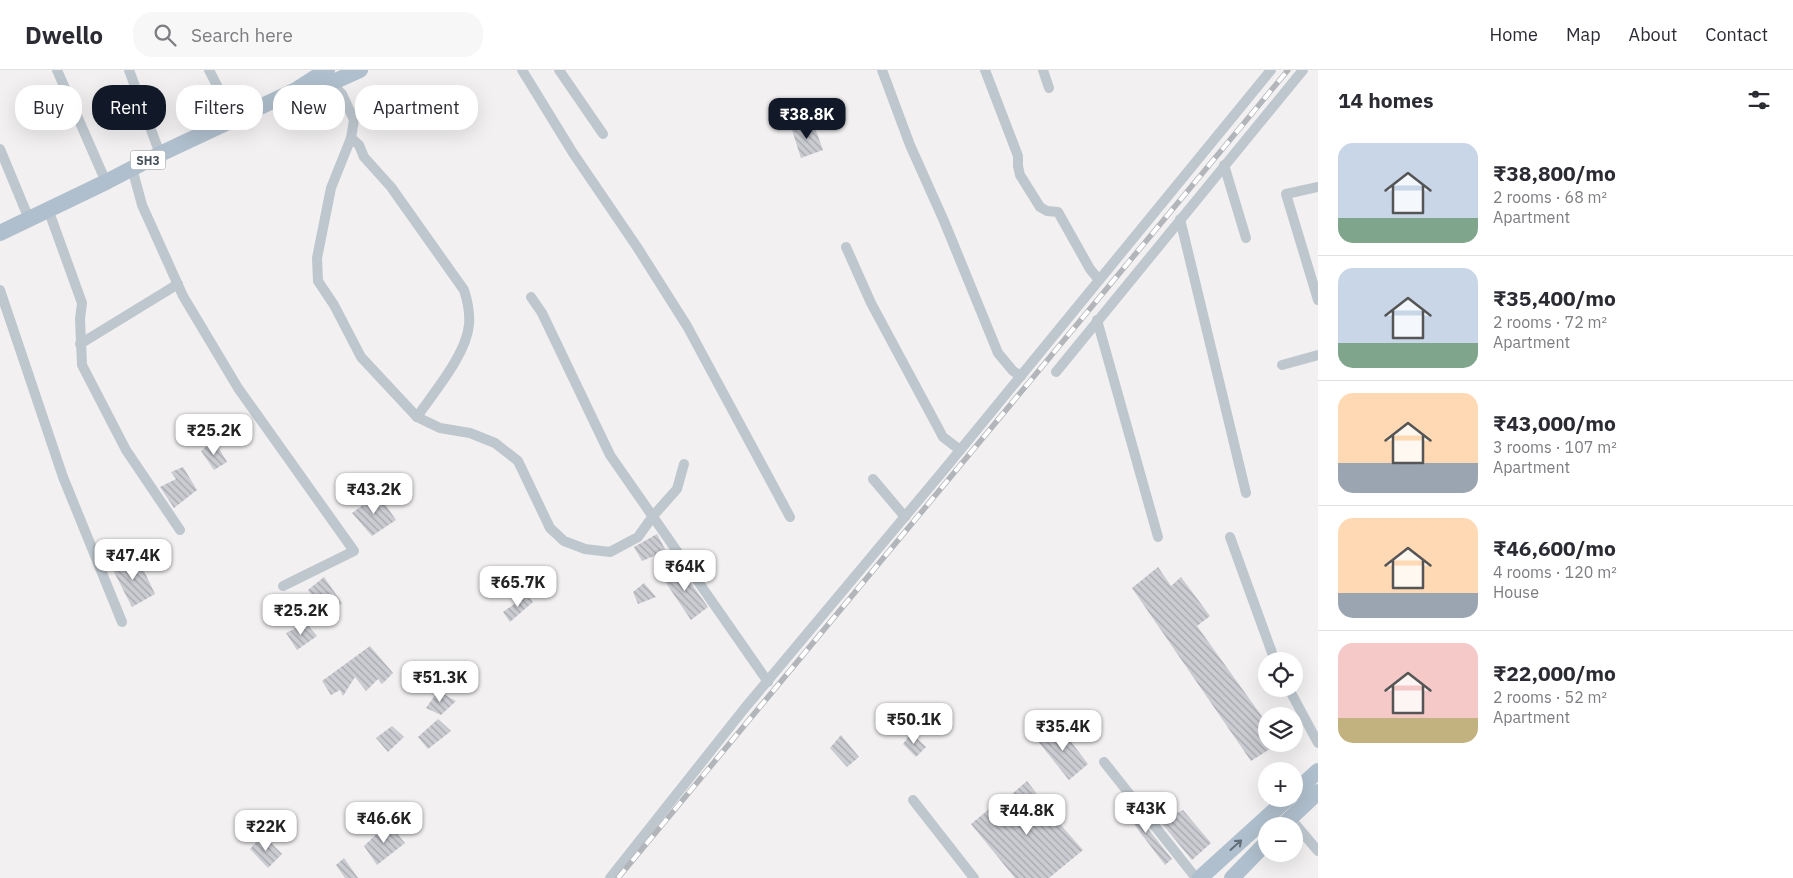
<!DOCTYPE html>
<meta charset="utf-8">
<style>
body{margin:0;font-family:"IBM Plex Sans",sans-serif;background:#f7f7f7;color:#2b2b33;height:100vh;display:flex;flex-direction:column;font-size:19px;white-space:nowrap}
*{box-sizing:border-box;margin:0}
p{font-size:16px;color:#7c7c81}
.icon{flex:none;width:28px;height:28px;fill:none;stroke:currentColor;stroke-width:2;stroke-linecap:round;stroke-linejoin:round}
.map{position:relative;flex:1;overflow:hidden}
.details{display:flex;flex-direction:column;background:#fff;width:475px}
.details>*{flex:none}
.hud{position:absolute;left:15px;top:15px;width:475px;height:45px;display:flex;gap:10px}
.fabs{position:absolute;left:1258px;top:582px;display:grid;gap:10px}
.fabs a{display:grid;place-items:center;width:45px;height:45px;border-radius:50%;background:#fff;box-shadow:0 5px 20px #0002;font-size:25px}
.price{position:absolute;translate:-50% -42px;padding:0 11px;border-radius:10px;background:#fff;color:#222;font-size:16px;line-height:32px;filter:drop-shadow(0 1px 2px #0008)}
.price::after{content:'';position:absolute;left:50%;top:30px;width:15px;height:11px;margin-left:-8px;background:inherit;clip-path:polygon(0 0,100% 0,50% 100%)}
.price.current{background:#111827;color:#fff}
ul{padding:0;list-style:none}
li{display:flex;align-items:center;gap:15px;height:125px;padding:0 20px}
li+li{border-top:1px solid #e1e1e2}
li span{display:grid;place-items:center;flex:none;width:140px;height:100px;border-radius:15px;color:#555}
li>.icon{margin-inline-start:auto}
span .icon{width:60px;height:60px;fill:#fffc;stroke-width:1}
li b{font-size:21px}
h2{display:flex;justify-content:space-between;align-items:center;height:60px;padding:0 20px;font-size:21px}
.chip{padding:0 18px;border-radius:20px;background:#fff;box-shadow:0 5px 20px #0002;font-size:18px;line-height:45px}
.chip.current{background:#111827;color:#fff}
header{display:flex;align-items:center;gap:30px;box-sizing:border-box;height:70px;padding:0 25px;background:#fff;border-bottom:1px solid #e1e1e2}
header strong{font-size:24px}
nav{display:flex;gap:28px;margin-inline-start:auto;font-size:18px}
.search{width:350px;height:45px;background:#f7f7f7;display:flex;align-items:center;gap:12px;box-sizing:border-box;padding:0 18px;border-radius:20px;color:#7c7c81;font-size:19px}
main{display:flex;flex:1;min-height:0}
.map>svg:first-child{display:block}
.building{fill:url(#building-back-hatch)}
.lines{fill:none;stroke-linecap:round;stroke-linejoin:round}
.street{stroke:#bec7ce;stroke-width:10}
.primary{stroke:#b0bfcd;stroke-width:16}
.rail-casing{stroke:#b2b5ba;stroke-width:5.5}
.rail{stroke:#fff;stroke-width:4;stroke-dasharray:11;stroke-linecap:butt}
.oneway{stroke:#626e78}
.labels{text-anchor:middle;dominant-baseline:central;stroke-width:5;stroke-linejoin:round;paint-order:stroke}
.shield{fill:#fff;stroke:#7f878d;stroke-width:1}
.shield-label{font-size:12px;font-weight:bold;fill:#48535c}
</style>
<header>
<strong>Dwello</strong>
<div class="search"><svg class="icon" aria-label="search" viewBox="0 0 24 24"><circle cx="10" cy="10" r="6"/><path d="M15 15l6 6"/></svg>Search here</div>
<nav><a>Home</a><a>Map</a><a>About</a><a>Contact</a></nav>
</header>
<main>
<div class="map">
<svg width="1318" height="808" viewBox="0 0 1318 808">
<defs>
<pattern id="building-back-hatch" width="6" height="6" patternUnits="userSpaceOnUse" patternTransform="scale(1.25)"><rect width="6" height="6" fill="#caccd2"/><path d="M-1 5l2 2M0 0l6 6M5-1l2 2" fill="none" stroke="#a6a8ae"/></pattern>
</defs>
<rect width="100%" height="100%" fill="#f2f0f0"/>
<g class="building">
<polygon points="812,50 823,80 801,88 792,60"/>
<polygon points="214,370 227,392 214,400 201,381"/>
<polygon points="183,397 197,420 174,438 160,417 176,409 171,402"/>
<polygon points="378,424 396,450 372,466 352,443"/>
<polygon points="657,464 666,481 642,491 634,477"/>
<polygon points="137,486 155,524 132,537 111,496"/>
<polygon points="678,495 708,537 691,550 662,507"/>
<polygon points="1158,497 1171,516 1181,507 1210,546 1197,556 1266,652 1266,674 1278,674 1251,691 1132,518"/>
<polygon points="324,507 342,533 328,546 308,520"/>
<polygon points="644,513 656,527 638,534 633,522"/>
<polygon points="527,525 533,532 510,552 503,542"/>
<polygon points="306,553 317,566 297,580 286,563"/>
<polygon points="370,576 393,603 382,614 378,609 366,621 355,607 343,626 340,620 331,625 322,611"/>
<polygon points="438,621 456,631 441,645 426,638"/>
<polygon points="438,649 451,661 428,679 418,667"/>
<polygon points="392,656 404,667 388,682 376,668"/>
<polygon points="1059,656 1088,694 1069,710 1037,670"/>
<polygon points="911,663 926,677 916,687 903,674"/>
<polygon points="841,665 859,687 847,697 830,678"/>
<polygon points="1027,711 1060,754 1083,780 1049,808 1015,808 971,754 994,735 996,738"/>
<polygon points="1126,731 1172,789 1165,795 1120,736"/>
<polygon points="1168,733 1175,744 1183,740 1211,773 1192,790 1154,744"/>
<polygon points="388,753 405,773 377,795 364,776"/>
<polygon points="263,765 282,784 268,798 250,779"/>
<polygon points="344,788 358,808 345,808 336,795"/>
</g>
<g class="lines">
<g class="street">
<polyline points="57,0 106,112"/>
<polyline points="129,0 160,84"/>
<polyline points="209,0 234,49"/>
<polyline points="522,0 573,83 637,177 687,256 790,447"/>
<polyline points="559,0 603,64"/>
<polyline points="882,0 910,75 944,151 998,283 1013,301 1021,306"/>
<polyline points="985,0 1018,86 1018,96 1020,105 1040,137 1047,141 1058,142 1090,199 1099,210"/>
<polyline points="1043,0 1049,18"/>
<polyline points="331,13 342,24 354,50 351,68 331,118 317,188 318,211 334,235 361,287 417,347 440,358 470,363 495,373 518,391 550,458 564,471 585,479 610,482 638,467 653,446 677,419 684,394"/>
<path d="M 351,68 L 359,75 L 364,87 L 391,117 L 464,220 C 468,232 470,243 469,255 C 466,285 434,322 417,347"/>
<polyline points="0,79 29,149"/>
<polyline points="1224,95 1246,168"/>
<polyline points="132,98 142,135 183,226 238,318 354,481 283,516"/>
<polyline points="1318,117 1286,124 1318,230"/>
<polyline points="48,139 82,233 80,249 82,295 126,380 180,460"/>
<polyline points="1180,149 1246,423"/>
<polyline points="846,177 871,233 943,367 960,380"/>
<polyline points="0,220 63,407 122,552"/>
<polyline points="531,227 542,243 610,385 768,612"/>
<polyline points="1097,250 1158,467"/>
<polyline points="80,274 178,214"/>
<polyline points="1282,295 1318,285"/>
<polyline points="1056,302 1303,0"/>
<polyline points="873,409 905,447"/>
<polyline points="1230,467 1275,591"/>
<polyline points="1289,619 1318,673"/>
<polyline points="1104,692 1196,808"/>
<polyline points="913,730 974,808"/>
<polyline points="1290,748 1318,781"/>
<polyline points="610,808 744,639 943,401 1271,0"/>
</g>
<g class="primary">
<polyline points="304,18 331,13 360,0"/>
<polyline points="0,163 106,112 160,84 296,20 327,0"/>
<polyline points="1294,723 1318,701"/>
<polyline points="1282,756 1318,722"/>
<polyline points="1200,808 1287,729"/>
<polyline points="1232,808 1266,773"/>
</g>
<defs>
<polyline id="rail" points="618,808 1288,0"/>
</defs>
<use href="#rail" class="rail-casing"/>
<use href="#rail" class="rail"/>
</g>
<defs><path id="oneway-shaft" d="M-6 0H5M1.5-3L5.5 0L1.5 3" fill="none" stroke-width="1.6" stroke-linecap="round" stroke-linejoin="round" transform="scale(1.25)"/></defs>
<use class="oneway" href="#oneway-shaft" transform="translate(1236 775) rotate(-42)"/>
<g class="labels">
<rect class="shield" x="130.5" y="80.5" width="35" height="19" rx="4"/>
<g class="shield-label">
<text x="148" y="90">SH3</text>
</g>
</g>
</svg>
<div class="fabs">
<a><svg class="icon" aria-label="locate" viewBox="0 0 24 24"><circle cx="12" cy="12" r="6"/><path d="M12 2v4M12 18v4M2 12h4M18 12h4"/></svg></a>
<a><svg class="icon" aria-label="layers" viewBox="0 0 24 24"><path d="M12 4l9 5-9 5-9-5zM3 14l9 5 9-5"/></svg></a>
<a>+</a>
<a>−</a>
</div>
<b class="price current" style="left:807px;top:70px">₹38.8K</b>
<b class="price" style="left:214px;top:386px">₹25.2K</b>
<b class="price" style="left:374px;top:445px">₹43.2K</b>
<b class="price" style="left:133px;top:511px">₹47.4K</b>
<b class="price" style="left:685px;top:522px">₹64K</b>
<b class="price" style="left:518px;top:538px">₹65.7K</b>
<b class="price" style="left:301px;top:566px">₹25.2K</b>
<b class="price" style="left:440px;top:633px">₹51.3K</b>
<b class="price" style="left:914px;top:675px">₹50.1K</b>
<b class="price" style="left:1063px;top:682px">₹35.4K</b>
<b class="price" style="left:1146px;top:764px">₹43K</b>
<b class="price" style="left:1027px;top:766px">₹44.8K</b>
<b class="price" style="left:384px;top:774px">₹46.6K</b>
<b class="price" style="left:266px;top:782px">₹22K</b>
<div class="hud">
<a class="chip">Buy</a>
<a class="chip current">Rent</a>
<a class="chip">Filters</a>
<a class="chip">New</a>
<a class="chip">Apartment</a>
</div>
</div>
<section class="details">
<h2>14 homes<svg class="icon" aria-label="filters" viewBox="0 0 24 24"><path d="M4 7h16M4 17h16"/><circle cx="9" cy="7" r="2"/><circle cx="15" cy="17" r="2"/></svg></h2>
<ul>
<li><span style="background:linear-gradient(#c9d6e8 75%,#7fa58c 0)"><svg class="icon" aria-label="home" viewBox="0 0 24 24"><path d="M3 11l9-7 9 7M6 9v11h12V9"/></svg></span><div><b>₹38,800/mo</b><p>2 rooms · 68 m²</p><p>Apartment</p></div></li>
<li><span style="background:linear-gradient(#c9d6e8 75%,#7fa58c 0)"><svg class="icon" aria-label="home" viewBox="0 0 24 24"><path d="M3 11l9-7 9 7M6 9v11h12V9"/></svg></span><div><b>₹35,400/mo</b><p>2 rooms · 72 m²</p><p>Apartment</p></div></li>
<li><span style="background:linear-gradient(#ffd9b3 70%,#9aa5b1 0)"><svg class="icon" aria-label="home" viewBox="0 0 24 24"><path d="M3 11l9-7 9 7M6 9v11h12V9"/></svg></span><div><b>₹43,000/mo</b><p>3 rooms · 107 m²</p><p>Apartment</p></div></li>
<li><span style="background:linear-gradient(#ffd9b3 75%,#9aa5b1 0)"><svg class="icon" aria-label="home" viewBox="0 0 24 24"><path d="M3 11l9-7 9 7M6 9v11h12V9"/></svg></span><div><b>₹46,600/mo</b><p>4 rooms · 120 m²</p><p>House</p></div></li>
<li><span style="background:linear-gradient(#f6c9c9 75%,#c2b280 0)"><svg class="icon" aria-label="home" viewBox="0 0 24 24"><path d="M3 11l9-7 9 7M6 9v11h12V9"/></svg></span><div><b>₹22,000/mo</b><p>2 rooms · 52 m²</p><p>Apartment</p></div></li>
</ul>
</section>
</main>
